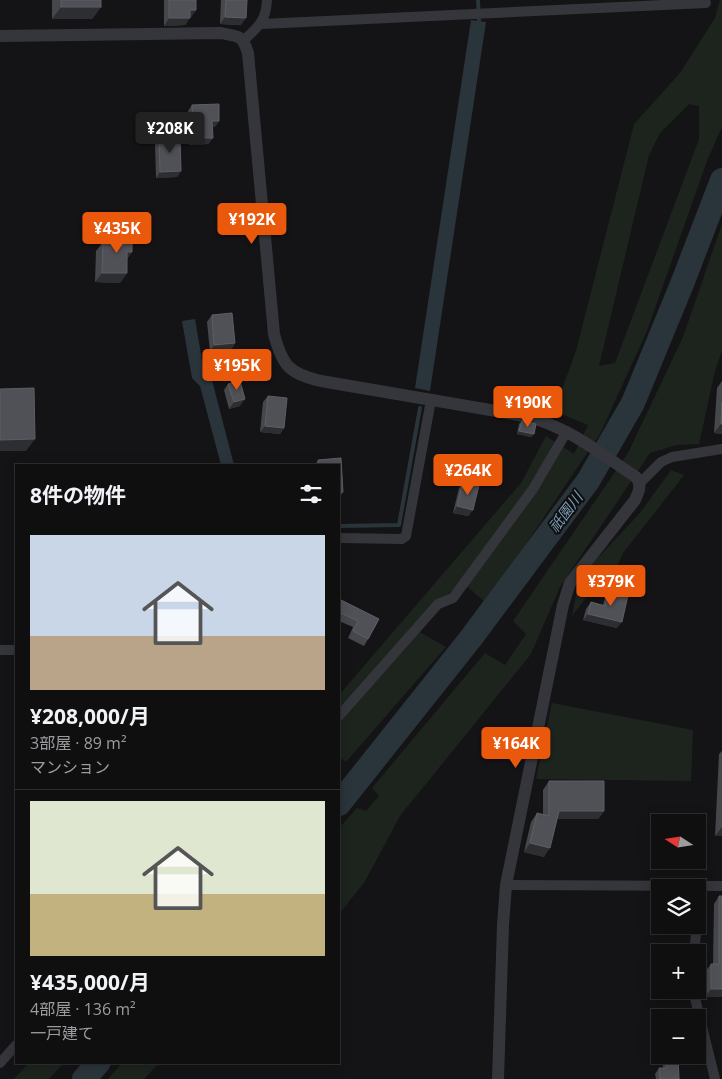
<!DOCTYPE html>
<html lang="ja">
<meta charset="utf-8">
<style>
body{margin:0;font-family:"Open Sans","Noto Sans JP",sans-serif;background:#181819;color:#f1f3f6;height:100vh;display:flex;flex-direction:column;font-size:19px;white-space:nowrap}
*{box-sizing:border-box;margin:0}
p{font-size:16px;color:#9b9c9f}
.icon{flex:none;width:28px;height:28px;fill:none;stroke:currentColor;stroke-width:2;stroke-linecap:round;stroke-linejoin:round}
.map{position:relative;flex:1;overflow:hidden}
.side{position:absolute;left:15px;top:464px;width:325px;height:600px;display:flex;flex-direction:column;background:#0f0f10;border-radius:0px;box-shadow:0 2px 12px #0003,0 0 0 1px #2f2f30}
.side>*{flex:none}
.needle{width:32px;rotate:282deg}
.controls{position:absolute;left:651px;top:814px;display:grid;gap:10px}
.controls a{display:grid;place-items:center;width:55px;height:55px;border-radius:0px;background:#0f0f10;box-shadow:0 2px 12px #0003,0 0 0 1px #2f2f30;font-size:25px}
.price{position:absolute;translate:-50% -42px;padding:0 11px;border-radius:5px;background:#ea580c;color:#fff;font-size:16px;line-height:32px;filter:drop-shadow(0 1px 2px #0008)}
.price::after{content:'';position:absolute;left:50%;top:30px;width:15px;height:11px;margin-left:-8px;background:inherit;clip-path:polygon(0 0,100% 0,50% 100%)}
.price.current{background:#222;color:#fff}
ul{padding:0;list-style:none}
li{display:grid;align-content:center;gap:10px;height:265px;padding:0 15px}
li+li{border-top:1px solid #2f2f30}
li span{display:grid;place-items:center;height:155px;border-radius:0px;color:#555}
li>.icon{margin-inline-start:auto}
span .icon{width:90px;height:90px;fill:#fffc;stroke-width:1}
li b{font-size:21px}
h2{display:flex;justify-content:space-between;align-items:center;height:60px;padding:0 15px;font-size:21px}
.map>svg:first-child{display:block}
.green{fill:#1c241d;fill-rule:evenodd}
.water{fill:#2a343b}
.lines{fill:none;stroke-linecap:round;stroke-linejoin:round}
.stream{stroke:#2a343b;stroke-width:4}
.river{stroke:#2a343b;stroke-width:24}
.minor{stroke:#35363b;stroke-width:10}
.tertiary{stroke:#35363b;stroke-width:12}
.wall{fill:#45474b}
.shaded-wall{fill:#2d2e31}
.building{fill:#505157;stroke:#5d5f66}
.labels{text-anchor:middle;dominant-baseline:central;stroke-width:4;stroke-linejoin:round;paint-order:stroke}
.water-label{font-size:15px;font-style:italic;fill:#7a9bb4;stroke:#0f0f11}
</style>
<div class="map">
<svg width="722" height="1079" viewBox="0 0 722 1079">
<rect width="100%" height="100%" fill="#141416"/>
<g class="green">
<path d="M 720,0 L 722,0 L 722,127 L 707,161 L 647,331 L 600,434 L 486,603 L 462,582 L 411,627 L 446,647 L 346,762 L 339,757 L 339,695 L 521,483 L 546,436 L 574,454 L 588,425 L 554,411 L 576,351 L 634,124 L 680,73 L 715,18 ZM 689,104 L 699,106 L 699,139 L 615,363 L 599,366 L 649,155 L 660,133 Z"/>
<polygon points="722,224 722,351 715,371 699,444 677,445 650,453 560,587 531,654 400,816 364,883 339,914 339,828 357,808 366,811 379,796 372,788 485,653 505,665 526,634 513,621 628,453 683,337"/>
<polygon points="671,470 684,475 623,553 612,579 602,577 572,616 577,590 594,562 640,513"/>
<polygon points="552,703 693,730 691,781 536,779"/>
<polygon points="123,1062 159,1062 159,1063 144,1079 108,1079"/>
<polygon points="29,1063 30,1062 64,1063 49,1079 14,1079"/>
</g>
<g class="water">
<polygon points="471,20 486,22 430,391 415,388"/>
<polygon points="195,319 204,372 212,380 234,465 221,465 200,386 192,378 182,321"/>
</g>
<g class="lines">
<g class="stream">
<polyline points="478,0 479,21"/>
<polyline points="339,526 399,525 420,408"/>
</g>
<g class="river">
<polyline points="339,804 471,638 588,481 633,403 682,284 722,180"/>
<polyline points="84,1079 99,1062"/>
</g>
<g class="minor">
<polyline points="262,24 706,3 705,0"/>
<path d="M 244,40 C 258,27 266,21 267,0"/>
<polyline points="640,483 661,462 672,457 722,449"/>
<polyline points="339,538 402,539 406,536 431,400"/>
<polyline points="0,650 16,650"/>
<polyline points="339,716 438,604 453,598 533,489 567,431"/>
<polyline points="506,885 722,886"/>
<polyline points="698,923 702,886"/>
<polyline points="694,952 697,925"/>
<polyline points="693,990 715,1079"/>
<polyline points="0,1063 16,1045"/>
</g>
<path class="tertiary" d="M 0,36 L 221,33 C 239,37 242,34 248,53 L 274,334 C 282,365 289,374 321,381 L 525,416 C 567,426 601,454 636,477 C 642,486 639,491 635,500 L 570,583 L 563,605 L 506,885 L 503,925 L 498,1079"/>
</g>
<g class="wall">
<polygon points="52,0 101,0 101,7 92,19 52,19"/>
<polygon points="164,0 196,0 196,10 191,17 190,17 185,25 164,26"/>
<polygon points="221,0 247,0 241,25 220,24"/>
<polygon points="192,105 219,121 215,127 212,127 213,138 208,144 189,145 188,111"/>
<polygon points="159,137 181,171 177,177 156,178 155,144"/>
<polygon points="119,231 132,252 127,259 127,273 120,283 95,282 96,251 103,242 112,242 112,240"/>
<polygon points="212,315 235,343 231,350 210,352 207,322"/>
<polygon points="722,381 722,434 714,433 717,388"/>
<polygon points="228,384 240,406 229,409 224,390"/>
<polygon points="268,396 284,428 280,434 260,432 263,402"/>
<polygon points="522,421 534,434 531,437 517,434 519,424"/>
<polygon points="341,458 343,492 339,499 339,465 315,465 318,460"/>
<polygon points="463,481 473,510 468,516 453,513 459,488"/>
<polygon points="609,590 617,628 583,620 586,609 591,602 603,605 605,597"/>
<polygon points="341,600 379,619 368,639 364,646 348,638 353,627 339,621 339,603"/>
<polygon points="722,751 722,836 715,836 719,754"/>
<polygon points="549,781 604,811 598,819 557,819 544,857 524,852 531,822 537,813 543,815 543,790"/>
<polygon points="719,896 722,997 705,997 705,972 711,964 713,964 714,904"/>
<polygon points="662,1055 678,1055 679,1079 656,1079 655,1074 659,1068 663,1068"/>
</g>
<g class="shaded-wall">
<polygon points="61,7 101,7 92,19 52,19"/>
<polygon points="190,10 196,10 191,17 185,17"/>
<polygon points="225,17 246,18 241,25 220,24"/>
<polygon points="169,18 190,18 185,25 164,26"/>
<polygon points="212,121 219,121 215,127 207,127"/>
<polygon points="194,138 213,138 208,144 189,145"/>
<polygon points="181,171 177,177 156,178 160,172"/>
<polygon points="127,252 132,252 125,261"/>
<polygon points="102,273 127,273 120,283 95,282"/>
<polygon points="235,343 231,350 210,352 214,345"/>
<polygon points="245,399 240,406 229,409 234,402"/>
<polygon points="721,424 722,424 722,434 714,433"/>
<polygon points="265,426 284,428 280,434 260,432"/>
<polygon points="519,431 534,434 531,437 517,434"/>
<polygon points="35,439 26,451 0,451 0,440"/>
<polygon points="343,492 339,499 339,493"/>
<polygon points="457,506 473,510 468,516 453,513"/>
<polygon points="588,614 622,622 617,628 583,620"/>
<polygon points="559,811 604,811 598,819 553,819"/>
<polygon points="722,827 722,836 715,836"/>
<polygon points="530,843 550,848 544,857 524,852"/>
<polygon points="711,989 722,989 722,997 705,997"/>
</g>
<g class="building">
<rect x="61" y="0" width="40" height="7"/>
<polygon points="169,0 196,0 196,10 190,10 190,18 169,18"/>
<polygon points="226,0 247,0 246,18 225,17"/>
<polygon points="219,104 219,121 212,121 213,138 194,138 192,105"/>
<polygon points="159,137 180,137 181,171 160,172"/>
<polygon points="119,231 132,231 132,252 127,252 127,273 102,273 103,242 119,242"/>
<polygon points="232,313 235,343 214,345 212,315"/>
<polygon points="240,381 245,399 234,402 228,384"/>
<polygon points="34,388 35,439 0,440 0,389"/>
<polygon points="268,396 287,398 284,428 265,426"/>
<polygon points="722,402 722,424 721,424"/>
<polygon points="522,421 536,424 534,434 519,431"/>
<polygon points="341,458 343,492 339,493 339,465 319,465 318,460"/>
<polygon points="463,481 479,485 473,510 457,506"/>
<polygon points="609,590 628,595 622,622 588,614 591,602 605,606"/>
<polygon points="341,600 379,619 368,639 353,631 358,621 339,612 339,605"/>
<polygon points="549,781 604,781 604,811 559,811 550,848 530,843 537,813 549,816"/>
<polygon points="719,896 722,896 722,989 711,989 711,964 719,964"/>
<polygon points="666,1055 678,1055 679,1079 660,1079 659,1068 667,1068"/>
</g>
<g class="labels">
<g class="water-label">
<text transform="translate(565 512) rotate(-53)">祇園川</text>
</g>
</g>
</svg>
<div class="controls">
<a><svg class="needle" viewBox="-14 -14 28 28"><path d="M0-13l5 13h-10z" fill="#e53935"/><path d="M0 13l5-13h-10z" fill="#9b9c9f"/></svg></a>
<a><svg class="icon" aria-label="layers" viewBox="0 0 24 24"><path d="M12 4l9 5-9 5-9-5zM3 14l9 5 9-5"/></svg></a>
<a>+</a>
<a>−</a>
</div>
<b class="price current" style="left:170px;top:154px">¥208K</b>
<b class="price" style="left:252px;top:245px">¥192K</b>
<b class="price" style="left:117px;top:254px">¥435K</b>
<b class="price" style="left:237px;top:391px">¥195K</b>
<b class="price" style="left:528px;top:428px">¥190K</b>
<b class="price" style="left:468px;top:496px">¥264K</b>
<b class="price" style="left:611px;top:607px">¥379K</b>
<b class="price" style="left:516px;top:769px">¥164K</b>
<section class="side">
<h2>8件の物件<svg class="icon" aria-label="filters" viewBox="0 0 24 24"><path d="M4 7h16M4 17h16"/><circle cx="9" cy="7" r="2"/><circle cx="15" cy="17" r="2"/></svg></h2>
<ul>
<li><span style="background:linear-gradient(#c9d6e8 65%,#b9a48a 0)"><svg class="icon" aria-label="home" viewBox="0 0 24 24"><path d="M3 11l9-7 9 7M6 9v11h12V9"/></svg></span><div><b>¥208,000/月</b><p>3部屋 · 89 m²</p><p>マンション</p></div></li>
<li><span style="background:linear-gradient(#dfe7d0 60%,#c2b280 0)"><svg class="icon" aria-label="home" viewBox="0 0 24 24"><path d="M3 11l9-7 9 7M6 9v11h12V9"/></svg></span><div><b>¥435,000/月</b><p>4部屋 · 136 m²</p><p>一戸建て</p></div></li>
</ul>
</section>
</div>
